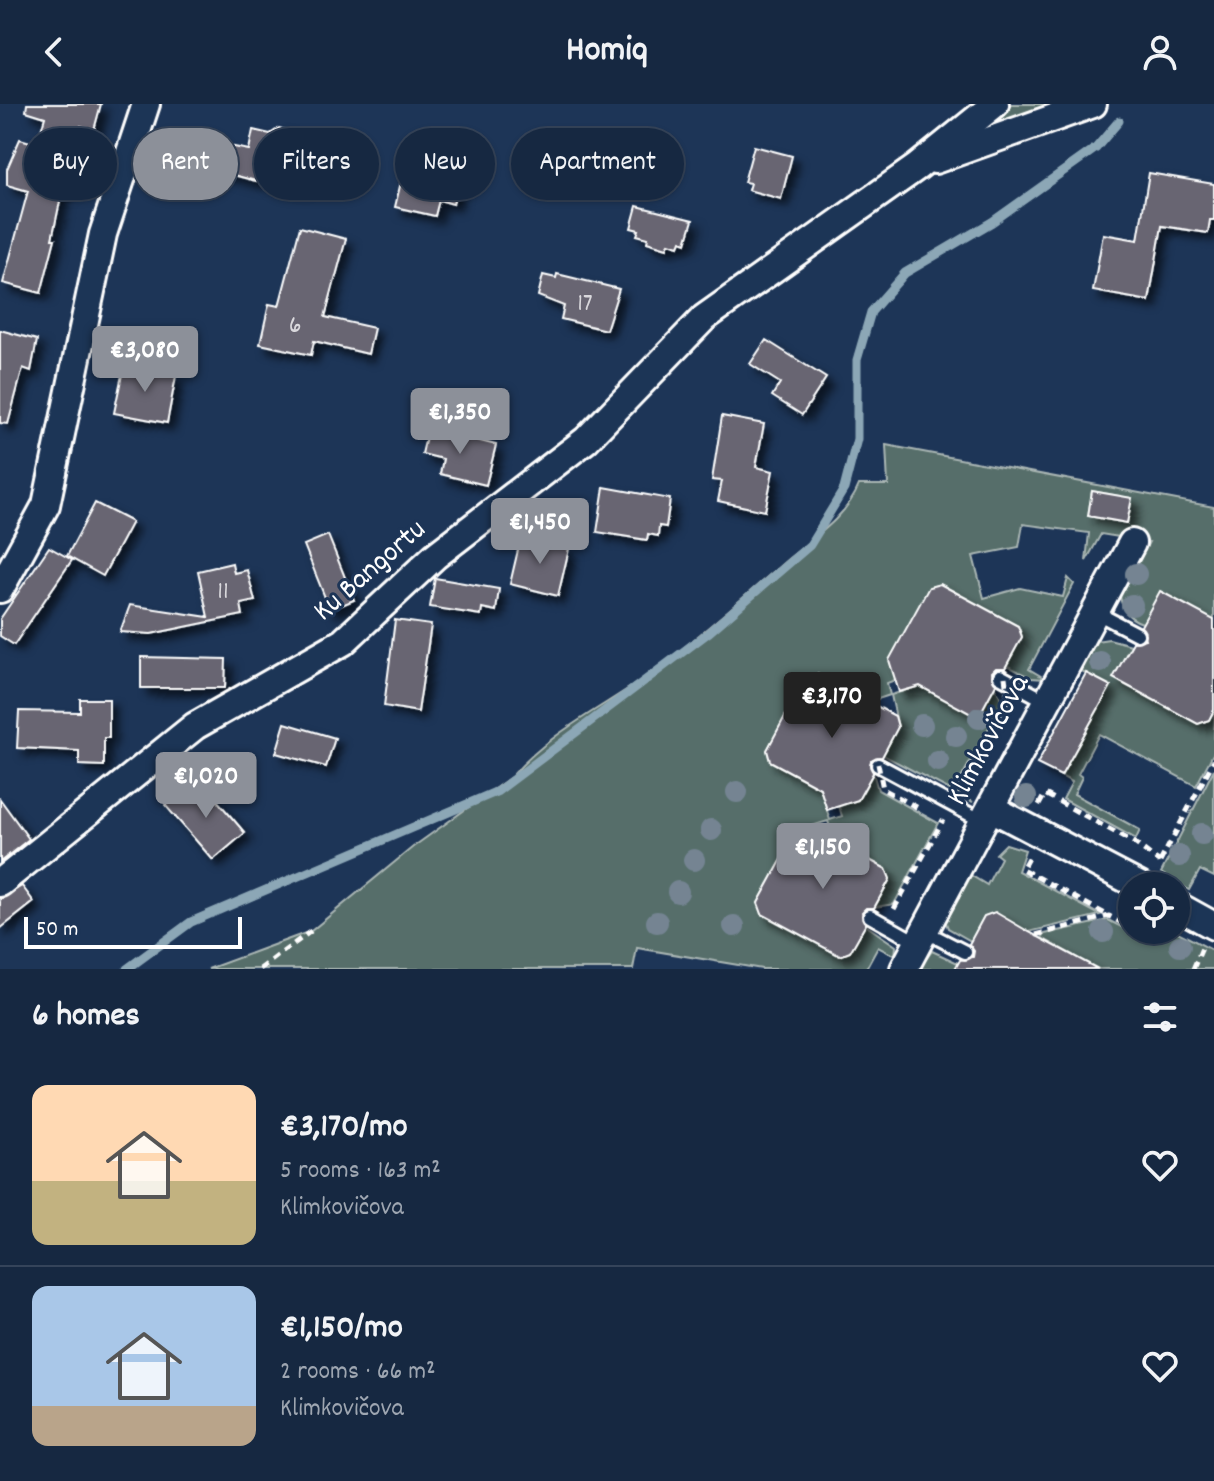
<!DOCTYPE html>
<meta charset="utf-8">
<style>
body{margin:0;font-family:Dekko,sans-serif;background:#1f3048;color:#f1f3f6;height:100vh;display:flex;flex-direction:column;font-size:30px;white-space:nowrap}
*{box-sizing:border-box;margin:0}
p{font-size:26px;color:#9ea6b1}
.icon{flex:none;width:44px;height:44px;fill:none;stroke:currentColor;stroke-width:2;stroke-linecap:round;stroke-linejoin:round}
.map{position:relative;height:865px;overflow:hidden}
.sheet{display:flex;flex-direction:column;background:#162841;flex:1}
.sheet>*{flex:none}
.banner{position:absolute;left:24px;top:24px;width:800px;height:72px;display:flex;gap:16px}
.controls{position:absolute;left:1118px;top:768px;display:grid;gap:16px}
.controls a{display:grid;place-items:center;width:72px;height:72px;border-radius:50%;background:#162841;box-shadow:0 2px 6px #0004,0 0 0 2px #35445a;font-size:40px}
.scale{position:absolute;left:24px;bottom:20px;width:218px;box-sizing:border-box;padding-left:8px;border:4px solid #fff;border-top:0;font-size:22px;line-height:28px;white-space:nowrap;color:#fff;-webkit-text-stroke:6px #1d3557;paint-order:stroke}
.price{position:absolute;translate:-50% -68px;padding:0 18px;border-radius:8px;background:#8c9099;color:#fff;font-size:26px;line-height:52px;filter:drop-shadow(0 2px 4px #0008)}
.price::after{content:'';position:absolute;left:50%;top:48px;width:24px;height:18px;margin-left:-12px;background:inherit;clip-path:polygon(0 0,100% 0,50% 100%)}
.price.active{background:#222;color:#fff}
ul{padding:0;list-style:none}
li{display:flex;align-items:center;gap:24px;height:200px;padding:0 32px}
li+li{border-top:2px solid #35445a}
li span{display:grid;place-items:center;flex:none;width:224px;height:160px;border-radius:16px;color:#555}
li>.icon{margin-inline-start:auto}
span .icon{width:96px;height:96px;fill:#fffc;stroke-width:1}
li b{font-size:34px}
h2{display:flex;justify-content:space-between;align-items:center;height:96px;padding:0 32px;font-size:34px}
.tag{padding:0 28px;border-radius:36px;background:#162841;box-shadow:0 2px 6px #0004,0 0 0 2px #35445a;font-size:28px;line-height:72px}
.tag.active{background:#8c9099;color:#fff}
header{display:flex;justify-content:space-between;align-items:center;height:104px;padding:0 32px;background:#162841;font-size:36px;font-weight:700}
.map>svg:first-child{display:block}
.green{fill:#566e6a;stroke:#aab6b4;stroke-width:2;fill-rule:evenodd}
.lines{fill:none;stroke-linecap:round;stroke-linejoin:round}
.stream{stroke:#8ca7b6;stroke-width:9}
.building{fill:#676572;stroke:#fff;stroke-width:2;filter:url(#shadow)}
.service-casing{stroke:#fff;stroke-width:18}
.minor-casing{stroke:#fff;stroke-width:32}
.path{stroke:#fff;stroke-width:5;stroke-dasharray:8 6;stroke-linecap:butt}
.service{stroke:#1d3557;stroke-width:12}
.minor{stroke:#1d3557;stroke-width:26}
.path-bridge{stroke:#fff;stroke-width:5;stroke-dasharray:8 6;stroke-linecap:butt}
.tree{fill:#748492}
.labels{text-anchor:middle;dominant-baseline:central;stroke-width:6;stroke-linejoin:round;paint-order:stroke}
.number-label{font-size:26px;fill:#d9d8dc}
.street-label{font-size:30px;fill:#fff;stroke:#1d3557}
</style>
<header><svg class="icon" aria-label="back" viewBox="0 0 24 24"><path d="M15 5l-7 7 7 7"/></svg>Homiq<svg class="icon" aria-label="person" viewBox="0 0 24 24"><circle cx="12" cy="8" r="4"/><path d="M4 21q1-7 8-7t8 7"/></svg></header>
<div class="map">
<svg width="1214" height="865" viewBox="0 0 1214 865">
<defs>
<filter id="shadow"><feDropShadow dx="7" dy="7" stdDeviation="4" flood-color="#0009"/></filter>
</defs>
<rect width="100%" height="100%" fill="#1d3557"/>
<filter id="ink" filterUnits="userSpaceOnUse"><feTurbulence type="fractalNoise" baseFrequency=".0125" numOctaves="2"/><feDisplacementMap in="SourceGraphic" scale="16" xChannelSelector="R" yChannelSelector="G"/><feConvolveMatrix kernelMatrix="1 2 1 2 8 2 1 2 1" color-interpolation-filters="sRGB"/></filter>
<g filter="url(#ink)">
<g class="green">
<polygon points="1008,0 1074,0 937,50"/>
<path d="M 886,341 L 1214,403 L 1214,516 C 1183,518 1126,536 1120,492 L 1149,438 L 1101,430 L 1086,457 L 1089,429 L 1023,420 L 1019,443 L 973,452 L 984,494 L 1020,484 L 1063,493 L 1068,474 L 1074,480 L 1029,565 L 1046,575 L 1031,574 L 1006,561 L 1022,533 L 1018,522 L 940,480 L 929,483 L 895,576 L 887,579 L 890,591 L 869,598 L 806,574 L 767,646 L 770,657 L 820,684 L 830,716 L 842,712 L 836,693 L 848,699 L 858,696 L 873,669 L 878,686 L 938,719 L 894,800 L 875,803 L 890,776 L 886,765 L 834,736 L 828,717 L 798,726 L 758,799 L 840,851 L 850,848 L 865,821 L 896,842 L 895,852 L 878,843 L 866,865 L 762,865 L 637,844 L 633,865 L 208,865 L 311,827 L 413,743 L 512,672 C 552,625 611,600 658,564 C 703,530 746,491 789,454 C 815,433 847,412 859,381 L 888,381 ZM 1092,387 L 1131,394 L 1127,419 L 1088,412 Z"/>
<polygon points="1109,535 1131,541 1117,567 1120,578 1198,620 1208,616 1214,606 1214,648 1196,682 1099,630 1078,670 1082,673 1074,690 1140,726 1136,735 1063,695 1072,678 1061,672 1110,582 1080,566 1096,537"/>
<polygon points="920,582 971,610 982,606 995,583 1003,598 954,687 973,698 883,651 898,623 891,591"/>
<polygon points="1214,665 1214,773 1200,766 1189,786 1161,769"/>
<polygon points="1006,740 1025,746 1018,767 1100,811 1029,828 995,809 984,812 971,837 948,824 945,816 970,771 987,781 1001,754 996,750"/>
<polygon points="1108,816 1131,828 1174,826 1214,847 1214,865 1074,865 1073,851 1042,834 1045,830"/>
<polygon points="932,847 958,859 955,865 919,865"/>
</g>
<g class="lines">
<polyline class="stream" points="127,865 191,818 498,687 708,529 810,441 844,385 857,335 857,256 871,208 905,169 992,118 1096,44 1119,17"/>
</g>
<g class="building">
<polygon points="27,0 101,0 94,26 81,22 67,72 72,83 62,88 52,135 55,135 41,189 3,179 28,87 7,81 7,65 20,35 37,40 45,13 26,7"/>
<polygon points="279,24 289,27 295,36 311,40 300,82 258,71 256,77 222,68 229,42 249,46 253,26 270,30"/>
<polygon points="754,42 792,52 781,95 748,86 750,79 744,78"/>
<polygon points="408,48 448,58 445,72 459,76 453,100 439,96 435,112 395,103"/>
<polygon points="1149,69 1214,80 1214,116 1210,116 1208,129 1162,122 1149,197 1093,187 1103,130 1138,136"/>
<polygon points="637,102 693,116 686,139 681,137 679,142 669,139 667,144 647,138 648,134 637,131 639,126 631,124"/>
<polygon points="300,123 346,135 325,213 374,224 368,250 314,237 311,251 260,240 269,200 279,202"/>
<polygon points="557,170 619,185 606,226 561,215 564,202 538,192 543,171 556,174"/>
<polygon points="0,226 37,236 31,267 23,264 8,320 0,319"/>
<polygon points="766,236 826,274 802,311 772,292 780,279 750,260"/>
<polygon points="124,261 176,272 167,319 114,309"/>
<polygon points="722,312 764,320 756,363 773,367 765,407 718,397 722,377 712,376"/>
<polygon points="428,324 496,341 486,381 440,370 443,355 422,350"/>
<polygon points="604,383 670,395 666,423 659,422 658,432 648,430 647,436 597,428"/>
<polygon points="1092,387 1132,394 1127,419 1088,412"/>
<polygon points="95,399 132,418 103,472 67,452"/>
<polygon points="328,431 354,496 330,506 304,441"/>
<polygon points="521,433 569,445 558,492 510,480"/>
<polygon points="49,443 72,456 14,541 0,532 0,515"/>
<polygon points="232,459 234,469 247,466 255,497 241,500 243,511 151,530 120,528 130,501 208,513 198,467"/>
<polygon points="435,474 499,485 496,507 482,504 481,511 430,503"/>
<polygon points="940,480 1018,522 1022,533 1005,564 996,564 992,568 996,580 982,606 971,610 920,582 899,588 889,556 929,483"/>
<polygon points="1160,487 1214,516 1214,606 1209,616 1198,620 1113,574 1133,538 1145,535 1141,522"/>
<polygon points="395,516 431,521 418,608 384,602"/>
<polygon points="141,553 226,555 225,584 141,584"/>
<polygon points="1086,569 1111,582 1061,672 1037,660"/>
<polygon points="817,570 895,612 898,623 882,653 871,656 873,669 858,696 827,706 820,684 770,657 767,646 806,573"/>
<polygon points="80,595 109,595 109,634 104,634 104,662 79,661 79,647 17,644 19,607 80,608"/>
<polygon points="285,619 335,634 326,663 276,649"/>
<polygon points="204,681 245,729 213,756 165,701 189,682 194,689"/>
<polygon points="0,695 29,735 0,758"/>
<polygon points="809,723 886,765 890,775 874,804 866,804 862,808 866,820 850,848 840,852 762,810 758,799 798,726"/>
<polygon points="22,782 34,798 0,825 0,795"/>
<polygon points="995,808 1029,828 1098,865 955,865 960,856 973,853 974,847 969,840 984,812"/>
</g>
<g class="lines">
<defs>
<g id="service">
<polyline points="1095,508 1137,530"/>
<polyline points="1000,572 1048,598"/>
<polyline points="878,661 984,718"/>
<polyline points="870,812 918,839"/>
<polyline points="924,827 965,848"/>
</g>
<g id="minor">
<polyline points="935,56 1093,0"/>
<polyline points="0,485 46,401 103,130 146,0"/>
<polyline points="991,704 1140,782"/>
<polyline points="0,779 195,622 343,538 435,452 586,336 704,214 917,63 995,0"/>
<polyline points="1176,801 1214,822"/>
<polyline points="904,865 1132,439"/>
</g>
</defs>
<use href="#service" class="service-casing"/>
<use href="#minor" class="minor-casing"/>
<g class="path">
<polyline points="959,685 1008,596"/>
<polyline points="1039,701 1045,690 1133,738 1160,758"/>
<polyline points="1028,754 1022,765 1109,812"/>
<polyline points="1160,758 1214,656"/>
<polyline points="894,805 943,716"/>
<polyline points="1036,831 1109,812 1130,823 1132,819"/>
<polyline points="260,865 311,827"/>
<polyline points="1193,865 1202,844"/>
</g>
<use href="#service" class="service"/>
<use href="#minor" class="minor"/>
<g class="path-bridge">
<polyline points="1005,573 1008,595"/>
<polyline points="878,660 883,685 922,706"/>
</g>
</g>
<g class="tree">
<circle cx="1136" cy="470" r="11"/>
<circle cx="1132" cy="501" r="11"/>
<circle cx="1100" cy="558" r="11"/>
<circle cx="979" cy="614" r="11"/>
<circle cx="922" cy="621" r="11"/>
<circle cx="956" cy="632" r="11"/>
<circle cx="938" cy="657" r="11"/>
<circle cx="737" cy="688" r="11"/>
<circle cx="1026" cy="693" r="11"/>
<circle cx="711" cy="726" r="11"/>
<circle cx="1202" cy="730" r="11"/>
<circle cx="1179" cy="752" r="11"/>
<circle cx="694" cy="756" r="11"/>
<circle cx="678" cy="788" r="11"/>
<circle cx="657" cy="818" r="11"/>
<circle cx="734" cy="822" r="11"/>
<circle cx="1103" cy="828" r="11"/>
<circle cx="1180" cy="842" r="11"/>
</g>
</g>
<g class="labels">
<g class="number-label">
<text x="585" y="200">17</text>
<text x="295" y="222">6</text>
<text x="223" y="488">11</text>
</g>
<g class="street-label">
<text transform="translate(371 468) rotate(-41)">Ku Bangortu</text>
<text transform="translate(990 637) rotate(-62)">Klimkovičova</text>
</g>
</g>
</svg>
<div class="controls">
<a><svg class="icon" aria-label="locate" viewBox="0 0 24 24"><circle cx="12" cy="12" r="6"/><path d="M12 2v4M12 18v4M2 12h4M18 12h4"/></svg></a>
</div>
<div class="scale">50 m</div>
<b class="price" style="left:145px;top:290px">€3,080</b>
<b class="price" style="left:460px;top:352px">€1,350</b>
<b class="price" style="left:540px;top:462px">€1,450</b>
<b class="price active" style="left:832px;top:636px">€3,170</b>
<b class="price" style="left:206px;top:716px">€1,020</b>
<b class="price" style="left:823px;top:787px">€1,150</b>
<div class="banner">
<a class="tag">Buy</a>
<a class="tag active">Rent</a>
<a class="tag">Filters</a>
<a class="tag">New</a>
<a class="tag">Apartment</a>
</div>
</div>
<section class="sheet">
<h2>6 homes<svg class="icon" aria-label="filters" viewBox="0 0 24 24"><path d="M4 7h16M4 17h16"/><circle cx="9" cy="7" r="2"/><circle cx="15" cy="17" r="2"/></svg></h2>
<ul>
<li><span style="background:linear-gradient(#ffd9b3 60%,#c2b280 0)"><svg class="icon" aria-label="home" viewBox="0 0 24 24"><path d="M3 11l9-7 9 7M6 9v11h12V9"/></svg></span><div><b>€3,170/mo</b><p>5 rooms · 163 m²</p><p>Klimkovičova</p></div><svg class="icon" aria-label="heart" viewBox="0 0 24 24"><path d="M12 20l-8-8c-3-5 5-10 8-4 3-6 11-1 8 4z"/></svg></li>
<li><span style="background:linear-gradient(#a9c7e8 75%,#b9a48a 0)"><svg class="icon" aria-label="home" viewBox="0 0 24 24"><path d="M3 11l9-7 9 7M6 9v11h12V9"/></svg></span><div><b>€1,150/mo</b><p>2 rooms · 66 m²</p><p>Klimkovičova</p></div><svg class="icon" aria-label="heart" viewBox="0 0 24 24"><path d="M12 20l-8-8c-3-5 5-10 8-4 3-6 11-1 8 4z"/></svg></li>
</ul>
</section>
